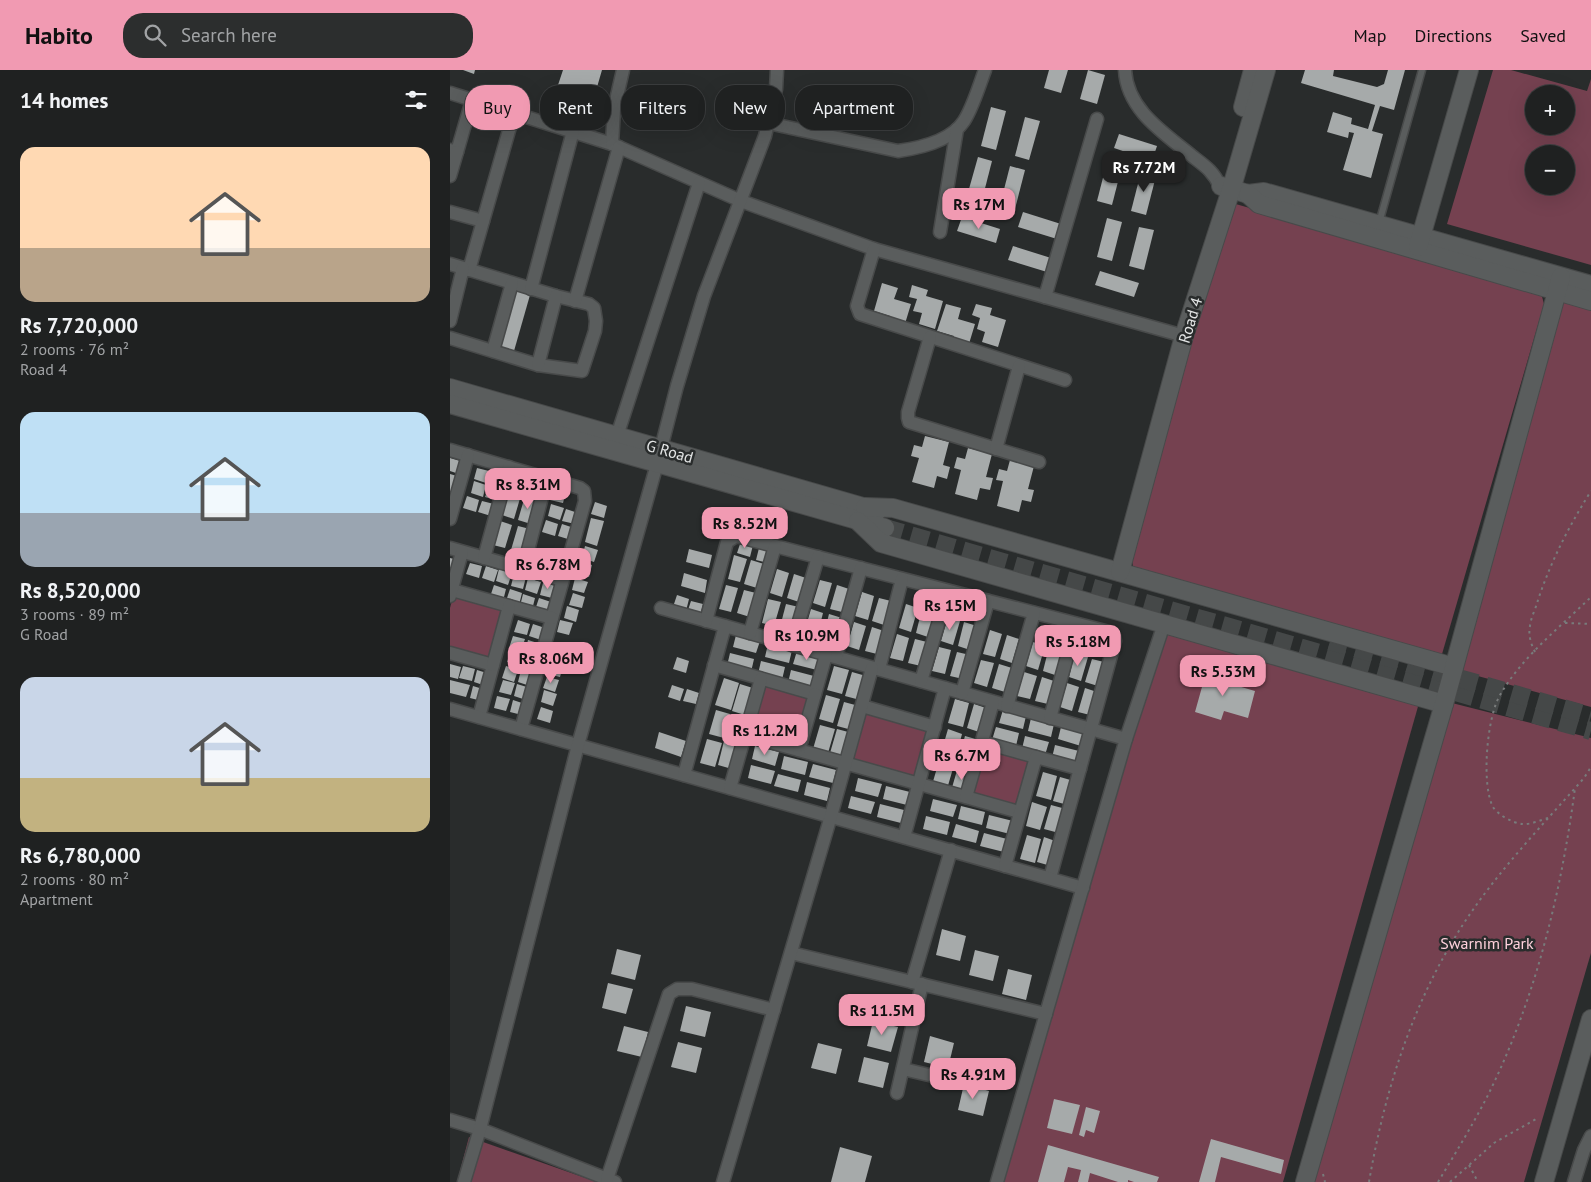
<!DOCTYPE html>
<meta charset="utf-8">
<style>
body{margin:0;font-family:"PT Sans",sans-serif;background:#2c2e2e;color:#f1f3f6;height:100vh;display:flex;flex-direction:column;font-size:19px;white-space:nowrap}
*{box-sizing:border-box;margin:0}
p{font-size:16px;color:#a1a3a5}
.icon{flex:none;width:28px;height:28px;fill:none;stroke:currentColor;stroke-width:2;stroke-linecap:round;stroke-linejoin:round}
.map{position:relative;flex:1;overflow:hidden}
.sheet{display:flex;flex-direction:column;background:#1f2121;width:450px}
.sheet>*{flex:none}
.banner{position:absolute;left:15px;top:15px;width:475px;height:45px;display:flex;gap:10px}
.fabs{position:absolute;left:1075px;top:15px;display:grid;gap:10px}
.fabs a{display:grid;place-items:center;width:50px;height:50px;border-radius:50%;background:#1f2121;box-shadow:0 5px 20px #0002,0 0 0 1px #3c3e3f;font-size:25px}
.price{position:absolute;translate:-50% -42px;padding:0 11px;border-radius:10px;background:#f19ab2;color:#111;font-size:16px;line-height:32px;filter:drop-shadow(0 1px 2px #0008)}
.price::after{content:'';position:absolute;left:50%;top:30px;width:15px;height:11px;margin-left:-8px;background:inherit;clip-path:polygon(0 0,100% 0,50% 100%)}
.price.on{background:#222;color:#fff}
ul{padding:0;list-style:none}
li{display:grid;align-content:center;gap:10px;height:265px;padding:0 20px}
li span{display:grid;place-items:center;height:155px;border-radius:15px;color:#555}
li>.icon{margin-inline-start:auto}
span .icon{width:90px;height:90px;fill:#fffc;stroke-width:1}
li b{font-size:21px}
h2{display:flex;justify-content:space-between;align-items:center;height:60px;padding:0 20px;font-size:21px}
.pill{padding:0 18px;border-radius:20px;background:#1f2121;box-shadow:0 5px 20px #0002,0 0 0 1px #3c3e3f;font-size:18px;line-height:45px}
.pill.on{background:#f19ab2;color:#111}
header{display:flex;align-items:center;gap:30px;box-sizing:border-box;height:70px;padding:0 25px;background:#f19ab2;color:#111}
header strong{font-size:24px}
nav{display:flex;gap:28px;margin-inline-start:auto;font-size:18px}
.search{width:350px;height:45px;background:#2c2e2e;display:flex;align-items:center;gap:12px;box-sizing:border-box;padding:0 18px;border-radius:20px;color:#a1a3a5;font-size:19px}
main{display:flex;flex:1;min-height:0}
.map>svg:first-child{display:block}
.green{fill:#754150;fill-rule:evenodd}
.building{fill:#a6aaaa}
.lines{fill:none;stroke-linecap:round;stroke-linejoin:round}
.secondary-tunnel{stroke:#454848;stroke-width:18;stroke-dasharray:18 9;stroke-linecap:butt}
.lane-casing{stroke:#484a4a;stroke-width:9}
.street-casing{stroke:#484a4a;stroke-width:15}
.secondary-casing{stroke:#484a4a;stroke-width:20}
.path{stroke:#787b7b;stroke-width:2;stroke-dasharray:2.5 4;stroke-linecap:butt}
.lane{stroke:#5a5d5d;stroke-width:6}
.street{stroke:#5a5d5d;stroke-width:12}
.secondary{stroke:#5a5d5d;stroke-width:18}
.labels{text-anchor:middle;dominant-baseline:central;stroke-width:5;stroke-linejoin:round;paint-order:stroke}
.street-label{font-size:16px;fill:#e3e5e5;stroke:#292c2c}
.park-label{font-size:16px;fill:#ffd1dc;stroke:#292c2c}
</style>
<header>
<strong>Habito</strong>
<div class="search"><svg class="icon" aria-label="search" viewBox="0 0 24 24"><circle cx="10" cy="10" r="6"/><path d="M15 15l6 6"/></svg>Search here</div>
<nav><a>Map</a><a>Directions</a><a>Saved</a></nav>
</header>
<main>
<section class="sheet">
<h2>14 homes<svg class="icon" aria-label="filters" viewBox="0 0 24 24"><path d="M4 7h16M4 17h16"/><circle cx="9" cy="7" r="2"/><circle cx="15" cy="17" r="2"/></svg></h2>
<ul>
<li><span style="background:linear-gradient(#ffd9b3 65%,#b9a48a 0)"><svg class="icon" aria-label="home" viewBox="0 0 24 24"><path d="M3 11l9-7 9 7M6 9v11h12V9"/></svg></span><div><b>Rs 7,720,000</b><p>2 rooms · 76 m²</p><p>Road 4</p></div></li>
<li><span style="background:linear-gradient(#bfe0f5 65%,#9aa5b1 0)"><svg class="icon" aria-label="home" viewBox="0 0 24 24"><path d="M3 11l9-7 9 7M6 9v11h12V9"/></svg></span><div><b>Rs 8,520,000</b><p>3 rooms · 89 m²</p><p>G Road</p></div></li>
<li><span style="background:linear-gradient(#c9d6e8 65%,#c2b280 0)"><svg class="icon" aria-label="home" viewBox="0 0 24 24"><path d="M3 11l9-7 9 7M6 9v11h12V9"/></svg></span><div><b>Rs 6,780,000</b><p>2 rooms · 80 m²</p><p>Apartment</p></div></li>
</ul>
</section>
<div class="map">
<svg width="1141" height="1112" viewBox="0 0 1141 1112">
<rect width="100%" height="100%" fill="#292c2c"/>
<g class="green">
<path d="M 1043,0 L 1061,0 L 1137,21 L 1141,9 L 1141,195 L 997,154 ZM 1084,24 L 1116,24 L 1116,56 L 1084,56 ZM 1084,84 L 1116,84 L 1116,116 L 1084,116 Z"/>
<polygon points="782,133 1090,219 1094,234 990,591 685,510 680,475"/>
<polygon points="1113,227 1141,235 1141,637 1006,600"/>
<polygon points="3,527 55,541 41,590 0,579 0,538"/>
<polygon points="718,550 971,626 833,1112 552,1112"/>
<polygon points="315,614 360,628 346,675 300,660"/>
<polygon points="998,632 1141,668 1141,883 1074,1112 864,1112"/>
<polygon points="417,642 477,660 463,708 403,691"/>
<polygon points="535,678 578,691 564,739 522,727"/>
<polygon points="19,1067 147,1112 7,1112"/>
</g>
<g class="building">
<polygon points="13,0 25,0 24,4"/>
<polygon points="113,0 152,0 143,31 144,40 130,42 129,33 124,34 104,27"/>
<polygon points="599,0 618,0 611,23 594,18"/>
<polygon points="638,0 655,5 647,34 630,29"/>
<polygon points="855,0 884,0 883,6 927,17 934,14 938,0 955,0 944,40 930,36 922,61 933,64 921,108 893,100 904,63 899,62 898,68 877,62 883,42 902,48 901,54 918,59 925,35 851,13"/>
<polygon points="541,37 556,41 546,80 531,76"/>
<polygon points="575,47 590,51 579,90 565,86"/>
<polygon points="669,64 707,76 702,91 664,78"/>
<polygon points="528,87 542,91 532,130 517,126"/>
<polygon points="657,92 672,96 662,135 647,131"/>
<polygon points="560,96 575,100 565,139 550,135"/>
<polygon points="691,102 706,106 696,145 681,141"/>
<polygon points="573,142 611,154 607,169 568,157"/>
<polygon points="512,147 550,159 546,173 507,161"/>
<polygon points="657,148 672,152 662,191 647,187"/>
<polygon points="689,157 704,160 694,200 679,196"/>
<polygon points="563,176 601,188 597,202 558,190"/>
<polygon points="650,201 689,213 684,227 645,215"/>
<polygon points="432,213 448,218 444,229 461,234 454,257 438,252 440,246 424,241"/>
<polygon points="462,215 478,220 476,226 493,231 485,259 469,254 472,243 463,241 467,229 459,227"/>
<polygon points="66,221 80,225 64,281 51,277"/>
<polygon points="496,234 511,238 508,249 525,254 518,277 502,272 504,266 487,261"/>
<polygon points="526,234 542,238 540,245 556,250 548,277 532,272 535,262 527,259 530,248 522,245"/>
<polygon points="475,366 499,372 493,395 500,397 497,409 487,406 484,418 462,412 469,388 461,386 464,375 472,377"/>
<polygon points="518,378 542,384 536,407 543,408 540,420 530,418 527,430 505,424 511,400 504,398 507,387 515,389"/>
<polygon points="0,388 10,391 6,403 0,401"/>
<polygon points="560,390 584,396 578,419 584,420 581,432 572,430 569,442 547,436 553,411 546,410 549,399 557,401"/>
<polygon points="27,398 39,401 36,413 24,409"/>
<polygon points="43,402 55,405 52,417 39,413"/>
<polygon points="0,404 7,406 0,429"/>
<polygon points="65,407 78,411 74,423 62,419"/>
<polygon points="24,411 36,415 33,427 21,423"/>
<polygon points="81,411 94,415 90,427 78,423"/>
<polygon points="39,416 51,419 48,431 35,427"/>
<polygon points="104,418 116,421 113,433 100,430"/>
<polygon points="59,421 71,425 64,449 52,445"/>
<polygon points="17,426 29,430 26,442 13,438"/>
<polygon points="75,426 88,430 81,454 68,450"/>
<polygon points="32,431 44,434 41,446 28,442"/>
<polygon points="145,432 157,436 154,448 141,444"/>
<polygon points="101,434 114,438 110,450 98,446"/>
<polygon points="116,439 128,443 125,454 112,451"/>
<polygon points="141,448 154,451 147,476 135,472"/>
<polygon points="96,450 108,454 105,466 92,462"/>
<polygon points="50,451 62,455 55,478 43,475"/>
<polygon points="112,454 124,458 121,470 108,466"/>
<polygon points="68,456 80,459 74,483 61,480"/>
<polygon points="291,471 303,475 300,487 287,483"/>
<polygon points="135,476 148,480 144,492 132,488"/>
<polygon points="309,478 322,481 318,493 306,490"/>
<polygon points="239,479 262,485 259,498 236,492"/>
<polygon points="284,485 297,489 290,512 278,509"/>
<polygon points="0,488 8,490 4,502 0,500"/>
<polygon points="301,490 314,494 307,518 294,514"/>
<polygon points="130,491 142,495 139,507 126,503"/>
<polygon points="20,493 32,496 29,508 16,504"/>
<polygon points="36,496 48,500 44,512 32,508"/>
<polygon points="49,499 62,503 58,515 46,511"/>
<polygon points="327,499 339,503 332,527 320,523"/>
<polygon points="234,503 257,510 255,523 231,516"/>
<polygon points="64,504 76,507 73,519 61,516"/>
<polygon points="344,504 356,508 349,532 337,528"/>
<polygon points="78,508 91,512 87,524 75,520"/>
<polygon points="125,508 138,512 134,523 122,520"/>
<polygon points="370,510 382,513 375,537 363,533"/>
<polygon points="93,513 106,516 102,528 90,525"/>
<polygon points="44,515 56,519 53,531 40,527"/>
<polygon points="276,515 288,518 281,542 269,539"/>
<polygon points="387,515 399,519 392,542 380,539"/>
<polygon points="60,519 72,523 69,535 56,531"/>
<polygon points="294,520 306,523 300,547 287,543"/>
<polygon points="412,522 424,526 418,550 405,546"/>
<polygon points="123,523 135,527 132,538 119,535"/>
<polygon points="73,524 85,528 82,540 70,536"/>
<polygon points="227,525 239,529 236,541 223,537"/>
<polygon points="89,528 101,532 98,544 85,540"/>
<polygon points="429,528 441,531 434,555 422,551"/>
<polygon points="318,529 331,532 324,556 312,553"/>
<polygon points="241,531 253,534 250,546 237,543"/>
<polygon points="336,534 349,537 342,561 330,557"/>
<polygon points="456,534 468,538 461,562 449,558"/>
<polygon points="117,536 129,540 126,552 114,548"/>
<polygon points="361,539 373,543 367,567 354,563"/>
<polygon points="472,539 485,543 478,567 466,563"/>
<polygon points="379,544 392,548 385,572 373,568"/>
<polygon points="498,547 510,551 503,575 491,571"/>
<polygon points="68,550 80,554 77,565 64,562"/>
<polygon points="110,550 123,553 119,565 107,562"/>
<polygon points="404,552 416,556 409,580 397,576"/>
<polygon points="514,552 527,556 520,580 508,576"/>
<polygon points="83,554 95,558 91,570 79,566"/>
<polygon points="422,557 434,561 427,584 415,581"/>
<polygon points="540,560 552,564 545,587 533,584"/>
<polygon points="447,564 459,568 453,591 440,588"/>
<polygon points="286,565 310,571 306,583 283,577"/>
<polygon points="557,565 569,569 562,593 550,589"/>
<polygon points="63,566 75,569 71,581 59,578"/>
<polygon points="465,569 477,572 471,596 458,593"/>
<polygon points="78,570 91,574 87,585 75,582"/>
<polygon points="583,572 595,576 588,600 576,596"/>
<polygon points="318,574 342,580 339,593 315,587"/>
<polygon points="489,577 501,580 495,604 482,601"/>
<polygon points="599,577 612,581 605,605 593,601"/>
<polygon points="61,580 73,584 70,596 57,592"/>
<polygon points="347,581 370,587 367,600 343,594"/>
<polygon points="507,582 520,585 513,609 500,606"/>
<polygon points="280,583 304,589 301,602 277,596"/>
<polygon points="625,583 638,587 631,611 619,607"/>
<polygon points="76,585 88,588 84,600 72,597"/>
<polygon points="227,587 239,591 236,603 223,599"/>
<polygon points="642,589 654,592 648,616 635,612"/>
<polygon points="531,590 544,593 537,617 524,613"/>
<polygon points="311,591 335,597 332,610 308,604"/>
<polygon points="101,592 113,596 110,607 98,604"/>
<polygon points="0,594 11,597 8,609 0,607"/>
<polygon points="549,594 562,598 555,622 542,618"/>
<polygon points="13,596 25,599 22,611 9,608"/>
<polygon points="56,596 68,600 64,612 52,608"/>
<polygon points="384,596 399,600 392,624 377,620"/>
<polygon points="757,599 783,606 781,614 805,621 798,648 774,641 771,650 745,642"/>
<polygon points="27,600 40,604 36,616 24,612"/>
<polygon points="71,600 84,604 80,616 68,612"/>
<polygon points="341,600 364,606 361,619 338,613"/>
<polygon points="402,602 416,606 410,630 395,626"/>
<polygon points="574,602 587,606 580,629 567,626"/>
<polygon points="97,607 109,610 105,622 93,618"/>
<polygon points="592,607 604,611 598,634 585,631"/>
<polygon points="274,608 289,613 281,640 265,635"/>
<polygon points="0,610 20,615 16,627 0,623"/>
<polygon points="53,610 65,613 61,625 49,622"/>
<polygon points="617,613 629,617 622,641 610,637"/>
<polygon points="67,614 80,618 76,630 64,626"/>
<polygon points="290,614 306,619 298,646 282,641"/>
<polygon points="222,615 234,619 230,631 218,627"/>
<polygon points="23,616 36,620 32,631 20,628"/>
<polygon points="635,618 647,622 640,645 628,642"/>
<polygon points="237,619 249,623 246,634 233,631"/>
<polygon points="94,620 107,624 103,636 91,632"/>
<polygon points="376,625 390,629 383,653 369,649"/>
<polygon points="47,626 60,629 56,641 44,638"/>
<polygon points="505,629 519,633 513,657 498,653"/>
<polygon points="63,630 75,634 72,645 60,642"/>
<polygon points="394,632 409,636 402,660 387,656"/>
<polygon points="524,634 539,639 532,663 517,658"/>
<polygon points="91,637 103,641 100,653 87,649"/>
<polygon points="266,640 280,644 274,668 259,664"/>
<polygon points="553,640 576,646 573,659 549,653"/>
<polygon points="283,645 298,649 291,673 276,669"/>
<polygon points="581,648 604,654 601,667 578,661"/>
<polygon points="370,655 385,659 378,683 363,679"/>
<polygon points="546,657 569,663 566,676 542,670"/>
<polygon points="611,657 635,663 631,676 608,669"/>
<polygon points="387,659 402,663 395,687 380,683"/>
<polygon points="498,659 512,664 506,687 491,683"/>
<polygon points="209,662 236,671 231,687 205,678"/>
<polygon points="515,666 529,670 523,694 508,690"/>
<polygon points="575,666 599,672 595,685 572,679"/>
<polygon points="257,669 272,673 265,697 250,693"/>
<polygon points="274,671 289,675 282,699 268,695"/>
<polygon points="605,675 629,681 626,694 602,688"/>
<polygon points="305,676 329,682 325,696 302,689"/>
<polygon points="334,686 358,692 355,705 331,699"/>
<polygon points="489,691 504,695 497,719 482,715"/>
<polygon points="363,694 386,700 383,713 359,707"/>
<polygon points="301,695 325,701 321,714 298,708"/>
<polygon points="508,697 522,701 516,725 501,721"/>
<polygon points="593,702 607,706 601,730 586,726"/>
<polygon points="328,704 351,710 348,722 324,716"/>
<polygon points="610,707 624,711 618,735 603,731"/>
<polygon points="408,708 432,714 428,727 405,721"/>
<polygon points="357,712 380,718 377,731 354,725"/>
<polygon points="436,716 460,722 457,735 433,729"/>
<polygon points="401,726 425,732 421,744 398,738"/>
<polygon points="483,729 507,735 503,747 480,741"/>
<polygon points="582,732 597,737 590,760 576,756"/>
<polygon points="430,734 454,740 451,753 427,747"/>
<polygon points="601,735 616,739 609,763 594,759"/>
<polygon points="511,736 535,742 532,755 508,749"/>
<polygon points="539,745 563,751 560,764 536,758"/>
<polygon points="476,746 500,752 497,765 473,759"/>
<polygon points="506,754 529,761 526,773 502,767"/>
<polygon points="534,763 557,769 554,782 530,776"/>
<polygon points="577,765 591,769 585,793 570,789"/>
<polygon points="594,767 608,772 601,796 587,792"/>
<polygon points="492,859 516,866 510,891 486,885"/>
<polygon points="167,879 191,885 185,910 161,904"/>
<polygon points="525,880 549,886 543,911 519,905"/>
<polygon points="558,899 582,905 576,930 552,924"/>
<polygon points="158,913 183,919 176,944 152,938"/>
<polygon points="236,936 261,942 255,967 230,961"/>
<polygon points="423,951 448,957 441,982 417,976"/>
<polygon points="174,956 198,962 192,987 167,981"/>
<polygon points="480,966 504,973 498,998 474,992"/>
<polygon points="228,972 252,978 246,1003 221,997"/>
<polygon points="368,973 392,979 386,1004 361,998"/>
<polygon points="414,987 439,993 433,1018 408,1012"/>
<polygon points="514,1014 539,1021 533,1046 508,1040"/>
<polygon points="604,1029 630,1035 622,1064 597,1058"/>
<polygon points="636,1037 650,1041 644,1063 636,1060 634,1067 629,1065"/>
<polygon points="761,1069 834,1090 831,1104 771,1087 765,1112 749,1112"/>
<polygon points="598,1075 709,1107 707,1112 684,1112 678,1110 678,1112 668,1112 640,1103 638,1112 628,1112 631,1100 618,1097 614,1112 588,1112"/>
<polygon points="390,1077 422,1086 415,1112 381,1112"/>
</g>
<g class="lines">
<g class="secondary-tunnel">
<polyline points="435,458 1141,661"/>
<polyline points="880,571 1141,646"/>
</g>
<defs>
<polyline id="lane" points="929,153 972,0"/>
<g id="street">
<path d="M 675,0 C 677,40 714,63 742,86 C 755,96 763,101 770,116"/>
<polyline points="0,23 162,74 291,131 424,179 734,266"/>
<path d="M 318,53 L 448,81 C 470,78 501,71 514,51 C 523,37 529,16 535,0"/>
<polyline points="162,74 164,39 173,0"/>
<polyline points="0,80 7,82 22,30"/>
<polyline points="0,106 7,82"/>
<polyline points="0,142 33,151"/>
<polyline points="490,162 507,59"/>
<polyline points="424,179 407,236 410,244 615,310"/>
<polyline points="0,194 106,226 139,234 144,238 146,251 145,261 132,301 88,295 0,268"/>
<polyline points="19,200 64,43"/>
<polyline points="81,219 123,61"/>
<polyline points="595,227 647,49"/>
<polyline points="125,231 169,77"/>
<polyline points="0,251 13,198"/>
<polyline points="480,267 458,342 458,348 459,352 589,392"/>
<polyline points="43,281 62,213"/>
<polyline points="88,295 106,226"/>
<polyline points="167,366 249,113"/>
<polyline points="546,379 569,296"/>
<polyline points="0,380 130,418 134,421 135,431 71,659"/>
<polyline points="0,449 18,385"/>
<polyline points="0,478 112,510"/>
<polyline points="34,488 59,397"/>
<polyline points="73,499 97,408"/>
<polyline points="2,520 102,548"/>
<polyline points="0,526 12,482"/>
<polyline points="211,538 676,669"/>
<polyline points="256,551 277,472 286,466 659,562 664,566 665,571 600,808"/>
<polyline points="300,563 325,476"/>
<polyline points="342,575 368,487"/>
<polyline points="0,583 43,595 29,647"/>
<polyline points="386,587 411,498"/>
<polyline points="43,595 59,536"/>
<polyline points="264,595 365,624 376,585"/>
<polyline points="429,599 452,509"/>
<polyline points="471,611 498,521"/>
<polyline points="512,623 538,531"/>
<polyline points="412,636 485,657"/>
<polyline points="557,636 584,543"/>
<polyline points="0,639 633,818"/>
<polyline points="600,648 626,554"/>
<polyline points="295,665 569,742"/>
<polyline points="532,672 586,687"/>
<polyline points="349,680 365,624"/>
<polyline points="234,705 275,556"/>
<polyline points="280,718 311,609"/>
<polyline points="516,727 543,632"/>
<polyline points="454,767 495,618"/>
<polyline points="555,796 586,687 630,699"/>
<polyline points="341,883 596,944"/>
<polyline points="462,912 501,780"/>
<polyline points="453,999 509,1012"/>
<polyline points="447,1023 472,914"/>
<polyline points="0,1050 30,1059 165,1112"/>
<polyline points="157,1109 219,924 227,919 242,919 324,940"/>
<polyline points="14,1112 30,1059 128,675 207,394 227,316 254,226 315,66 326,19 327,0"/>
<polyline points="273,1112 381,746 422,598"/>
<polyline points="547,1112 676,669 714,554"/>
<polyline points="1124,1112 1134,1080 1141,1066"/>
</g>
<g id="secondary">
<polyline points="793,37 803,0"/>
<polyline points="771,116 798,124 814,122 1141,215"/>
<polyline points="798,124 809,134 1141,231"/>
<polyline points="968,177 1019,0"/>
<polyline points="0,318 427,441"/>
<polyline points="0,334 435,458"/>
<polyline points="415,437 443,438 1004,597"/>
<polyline points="408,451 431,473 994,634"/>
<polyline points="670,502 734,266 781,120 816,0"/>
<polyline points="855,1112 994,634 1111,207"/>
<polyline points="1094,1112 1141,949"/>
</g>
</defs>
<use href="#lane" class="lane-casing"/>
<use href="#street" class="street-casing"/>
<use href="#secondary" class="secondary-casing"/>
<g class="path">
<polyline points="1115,553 1141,554"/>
<path d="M 1085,582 C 1081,574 1078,565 1080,556 C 1081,547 1086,538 1088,530 C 1101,491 1119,456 1141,421"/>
<path d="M 1098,748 C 1091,750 1080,755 1072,754 C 1063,753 1048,745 1043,737 C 1031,714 1037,647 1050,625 C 1072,587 1110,557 1141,527"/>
<polyline points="1019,1095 1028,1112"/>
<polyline points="873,1104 875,1112"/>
<path d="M 919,1112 C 934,1025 960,940 1007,864 C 1042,807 1090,758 1134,708 L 1141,697"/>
<path d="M 988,1112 C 1005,1084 1022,1056 1037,1027 C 1085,931 1111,824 1125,718"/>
<polyline points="1000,1112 1044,1073 1086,1049"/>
</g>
<use href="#lane" class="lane"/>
<use href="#street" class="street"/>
<use href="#secondary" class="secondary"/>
</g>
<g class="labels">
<g class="street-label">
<text transform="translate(740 250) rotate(-73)">Road 4</text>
<text transform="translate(220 381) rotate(16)">G Road</text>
</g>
<g class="park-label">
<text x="1037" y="873">Swarnim Park</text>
</g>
</g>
</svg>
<div class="fabs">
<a>+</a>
<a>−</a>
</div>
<b class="price on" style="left:694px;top:123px">Rs 7.72M</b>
<b class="price" style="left:529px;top:160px">Rs 17M</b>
<b class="price" style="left:78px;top:440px">Rs 8.31M</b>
<b class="price" style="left:295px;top:479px">Rs 8.52M</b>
<b class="price" style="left:98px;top:520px">Rs 6.78M</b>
<b class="price" style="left:500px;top:561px">Rs 15M</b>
<b class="price" style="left:357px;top:591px">Rs 10.9M</b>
<b class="price" style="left:628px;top:597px">Rs 5.18M</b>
<b class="price" style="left:101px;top:614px">Rs 8.06M</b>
<b class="price" style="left:773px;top:627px">Rs 5.53M</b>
<b class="price" style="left:315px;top:686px">Rs 11.2M</b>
<b class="price" style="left:512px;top:711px">Rs 6.7M</b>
<b class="price" style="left:432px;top:966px">Rs 11.5M</b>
<b class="price" style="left:523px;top:1030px">Rs 4.91M</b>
<div class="banner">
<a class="pill on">Buy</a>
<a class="pill">Rent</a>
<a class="pill">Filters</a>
<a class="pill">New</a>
<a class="pill">Apartment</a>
</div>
</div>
</main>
